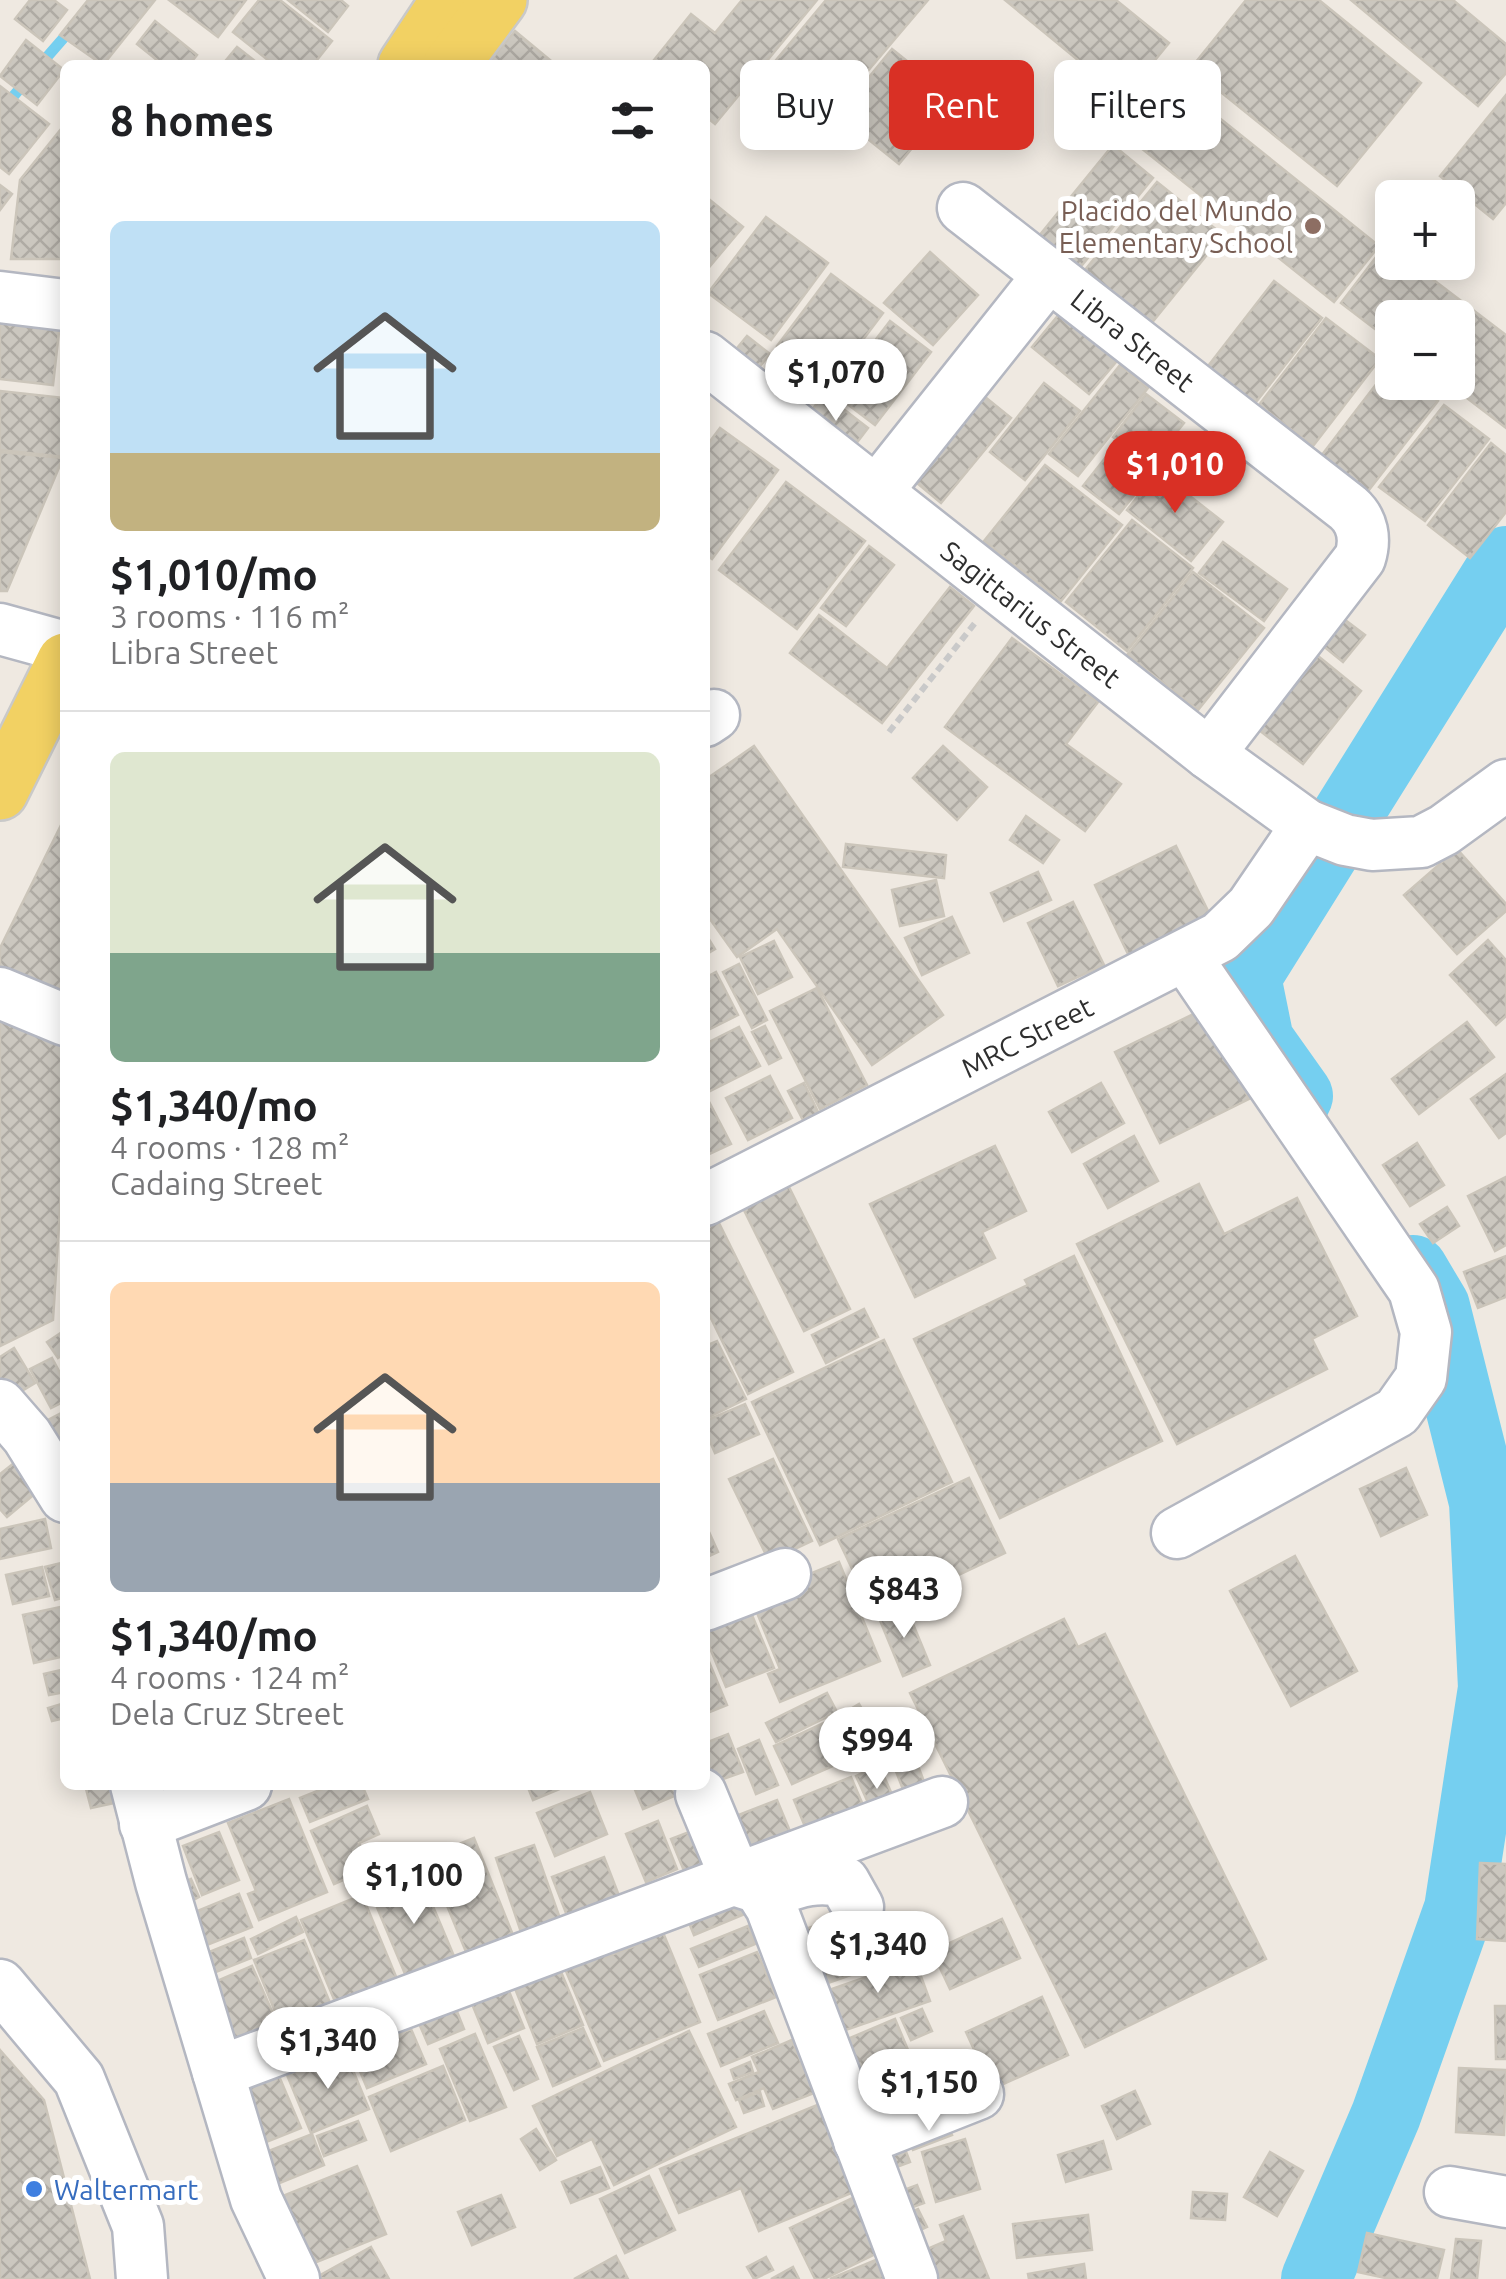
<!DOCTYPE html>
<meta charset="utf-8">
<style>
body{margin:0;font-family:Ubuntu,sans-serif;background:#f6f6f6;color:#202124;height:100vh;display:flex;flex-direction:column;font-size:38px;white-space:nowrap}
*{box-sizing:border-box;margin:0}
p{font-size:32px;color:#757577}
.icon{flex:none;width:55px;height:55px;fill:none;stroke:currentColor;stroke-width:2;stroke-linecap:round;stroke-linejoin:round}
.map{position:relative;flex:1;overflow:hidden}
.side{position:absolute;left:60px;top:60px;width:650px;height:1730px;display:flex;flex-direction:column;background:#fff;border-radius:15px;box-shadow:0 5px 25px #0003}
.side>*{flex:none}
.top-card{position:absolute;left:740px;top:60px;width:615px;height:90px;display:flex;gap:20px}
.controls{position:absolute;left:1375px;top:180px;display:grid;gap:20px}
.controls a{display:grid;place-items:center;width:100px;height:100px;border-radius:15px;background:#fff;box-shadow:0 5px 25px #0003;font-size:50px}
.price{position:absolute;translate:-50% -85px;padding:0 22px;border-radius:35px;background:#fff;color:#222;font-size:32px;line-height:65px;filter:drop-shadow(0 2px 5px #0008)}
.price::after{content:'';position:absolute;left:50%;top:60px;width:30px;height:22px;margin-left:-15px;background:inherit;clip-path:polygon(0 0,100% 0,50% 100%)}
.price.active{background:#d93025;color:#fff}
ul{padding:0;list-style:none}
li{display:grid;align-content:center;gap:20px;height:530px;padding:0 50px}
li+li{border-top:2px solid #e0e0e0}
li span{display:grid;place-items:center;height:310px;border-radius:15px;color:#555}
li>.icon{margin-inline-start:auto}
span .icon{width:180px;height:180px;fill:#fffc;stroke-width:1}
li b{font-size:42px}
h2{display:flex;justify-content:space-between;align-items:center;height:120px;padding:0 50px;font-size:42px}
.tag{padding:0 35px;border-radius:15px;background:#fff;box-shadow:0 5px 25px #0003;font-size:35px;line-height:90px}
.tag.active{background:#d93025;color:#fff}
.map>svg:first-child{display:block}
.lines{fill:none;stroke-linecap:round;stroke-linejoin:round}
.stream{stroke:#75cff0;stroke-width:11}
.river{stroke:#75cff0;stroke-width:70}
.building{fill:url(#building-cross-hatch);stroke:#cbc5ba;stroke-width:2.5}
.minor-casing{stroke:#b4b7c1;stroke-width:55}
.major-casing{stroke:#c9c9c9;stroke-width:60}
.path{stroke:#c9c9c9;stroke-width:6;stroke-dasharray:8 5;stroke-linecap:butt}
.minor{stroke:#fff;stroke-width:50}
.major{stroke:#f2d163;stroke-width:55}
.education-dot{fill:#8d6e63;stroke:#fff;stroke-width:4}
.shop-dot{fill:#3f7fe0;stroke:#fff;stroke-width:4}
.labels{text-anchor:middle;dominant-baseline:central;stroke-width:10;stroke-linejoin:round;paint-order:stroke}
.education-label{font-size:28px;fill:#785e54;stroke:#fff;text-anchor:end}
.street-label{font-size:28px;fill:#2e2e2e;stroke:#fff}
.shop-label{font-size:28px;fill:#366cbe;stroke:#fff;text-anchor:start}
</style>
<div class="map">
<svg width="1506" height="2279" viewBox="0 0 1506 2279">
<defs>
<pattern id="building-cross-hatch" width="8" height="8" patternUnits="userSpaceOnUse" patternTransform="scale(2.5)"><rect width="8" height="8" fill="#cbc7bf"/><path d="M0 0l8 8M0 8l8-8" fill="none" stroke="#afaba4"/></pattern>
</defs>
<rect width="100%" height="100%" fill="#efe9e1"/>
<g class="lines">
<g class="stream">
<polyline points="40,65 74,26"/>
<polyline points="0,112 28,79"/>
</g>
<g class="river">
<polyline points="1298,1096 1259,1041 1246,977 1506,561"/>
<polyline points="1316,2279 1386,2115 1459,1909 1493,1688 1484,1502 1435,1307 1413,1270"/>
</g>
</g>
<g class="building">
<polygon points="30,0 54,0 67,10 43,41 15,19"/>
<polygon points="88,0 155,0 103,65 60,35"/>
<polygon points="169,0 246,0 218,37"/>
<polygon points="259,0 280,0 332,41 313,65 274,65 233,32"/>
<polygon points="288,0 341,0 348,6 328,32"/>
<polygon points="742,0 817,0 715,124 705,116 705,65 650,65 691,14 715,33"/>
<polygon points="826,0 928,0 821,126 762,77"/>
<polygon points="1005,0 1116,0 1169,43 1124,98"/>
<polygon points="1246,0 1319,0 1421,83 1337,186 1191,68"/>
<polygon points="1351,0 1453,0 1506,44 1506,73 1478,106"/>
<polygon points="155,21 197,55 189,65 163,65 137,44"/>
<polygon points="515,31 556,65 487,65"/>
<polygon points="26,40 64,70 37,105 0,76"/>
<polygon points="237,47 260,65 222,65"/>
<polygon points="892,49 953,98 899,164 838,115"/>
<polygon points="1157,68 1379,246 1334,302 1111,124"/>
<polygon points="0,86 49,124 9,174 0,167"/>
<polygon points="1506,95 1506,203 1493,219 1440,176"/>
<polygon points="65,124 65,259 11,259 20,180"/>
<polygon points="1113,145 1153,178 1074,275 1034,242"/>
<polygon points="1157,182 1223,235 1146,330 1080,276"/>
<polygon points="0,185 12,194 0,210"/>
<polygon points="705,196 743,227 705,272"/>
<polygon points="766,217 828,263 771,340 708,293"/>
<polygon points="1386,244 1392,249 1392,262 1410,262 1506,335 1506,428 1446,382 1458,382 1458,318 1392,318 1392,342 1341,303"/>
<polygon points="930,252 978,295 933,345 884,303"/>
<polygon points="831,274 883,313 829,385 777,346"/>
<polygon points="1274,281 1322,318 1245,416 1198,379"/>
<polygon points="1065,307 1122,355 1089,394 1032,347"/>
<polygon points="0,317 60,323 53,385 0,379"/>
<polygon points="1326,318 1380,359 1313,446 1259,405"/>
<polygon points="890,321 931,352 875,425 834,394"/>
<polygon points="747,336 770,354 756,371 733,353"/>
<polygon points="777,357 818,386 798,413 757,384"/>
<polygon points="1120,365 1148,388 1078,476 1049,454"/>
<polygon points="1391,365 1392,382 1414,382 1438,401 1365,495 1318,460"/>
<polygon points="1044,383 1080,411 1025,480 990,452"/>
<polygon points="969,384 1011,418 941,503 899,468"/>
<polygon points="0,391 65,398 65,457 0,450"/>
<polygon points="824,394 868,428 849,453 805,419"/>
<polygon points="1146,394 1184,423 1150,465 1113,437"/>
<polygon points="1444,405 1489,439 1425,521 1379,487"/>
<polygon points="720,428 778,470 712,559 705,554 705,448"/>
<polygon points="1117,443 1153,472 1119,514 1083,486"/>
<polygon points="1491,443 1506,455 1506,512 1470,558 1428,525"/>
<polygon points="0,452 63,458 7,591 0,591"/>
<polygon points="1045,465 1122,525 1061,601 984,541"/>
<polygon points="1158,471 1223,522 1191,561 1127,510"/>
<polygon points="786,482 865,541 797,629 719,570"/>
<polygon points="1132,520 1193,568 1127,651 1066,602"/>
<polygon points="1223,542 1287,589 1264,621 1199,573"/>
<polygon points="869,546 894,565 846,626 821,608"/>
<polygon points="1193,572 1264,628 1198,710 1127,655"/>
<polygon points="950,587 974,606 882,723 790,653 819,615 887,668"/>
<polygon points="1332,610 1365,635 1343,662 1311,636"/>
<polygon points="1012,638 1098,702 1066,744 1121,784 1085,831 945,727"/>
<polygon points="1318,656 1361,691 1303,764 1259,730"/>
<polygon points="754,746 943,1015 872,1065 777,929 737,957 705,912 705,780"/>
<polygon points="943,746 987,787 957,820 913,778"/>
<polygon points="1026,816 1059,840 1043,863 1010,840"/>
<polygon points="65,817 65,976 55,998 0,971 0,948"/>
<polygon points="846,844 946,855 944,878 843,867"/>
<polygon points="1176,846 1211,917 1129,956 1095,885"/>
<polygon points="1457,849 1506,904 1506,911 1457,954 1404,895"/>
<polygon points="1038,872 1051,900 1004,921 991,893"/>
<polygon points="936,880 944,916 900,926 892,890"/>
<polygon points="1073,902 1104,965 1058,986 1028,923"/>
<polygon points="952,917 969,953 922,975 905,938"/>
<polygon points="705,933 715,949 705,955"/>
<polygon points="1488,940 1506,960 1506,1016 1496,1025 1450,975"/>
<polygon points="774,941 792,977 758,994 740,957"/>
<polygon points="739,964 767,1020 752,1028 723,972"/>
<polygon points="716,972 738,1015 706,1031 705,978"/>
<polygon points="817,988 867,1085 820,1109 770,1011"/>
<polygon points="1204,1009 1249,1099 1160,1143 1115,1052"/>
<polygon points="0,1018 65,1041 65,1130 53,1320 0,1346"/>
<polygon points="1467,1022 1494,1057 1419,1114 1392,1079"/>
<polygon points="765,1026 781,1058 769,1064 752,1032"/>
<polygon points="739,1027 760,1066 708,1092 705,1086 705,1044"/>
<polygon points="1506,1074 1506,1133 1499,1138 1471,1099"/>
<polygon points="770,1076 792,1118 748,1140 726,1098"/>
<polygon points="804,1083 819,1114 804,1122 788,1091"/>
<polygon points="1101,1083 1124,1123 1072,1152 1049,1112"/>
<polygon points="705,1094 731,1144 705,1156"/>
<polygon points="1134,1136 1158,1181 1108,1208 1084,1164"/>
<polygon points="1417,1143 1444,1185 1410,1206 1383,1165"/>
<polygon points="995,1146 1026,1211 982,1232 995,1258 915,1297 870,1204"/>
<polygon points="1506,1177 1506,1245 1495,1251 1468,1196"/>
<polygon points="786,1181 850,1309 804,1331 741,1204"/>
<polygon points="1199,1184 1224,1234 1297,1198 1357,1316 1312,1339 1327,1369 1177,1444 1077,1244"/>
<polygon points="1447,1207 1459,1226 1433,1243 1420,1224"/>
<polygon points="717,1219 793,1372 748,1394 705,1306 705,1224"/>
<polygon points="1074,1256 1162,1441 1000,1518 914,1339 1028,1285 1025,1280"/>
<polygon points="1506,1256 1506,1297 1478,1308 1464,1272"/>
<polygon points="864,1309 878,1337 826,1363 812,1335"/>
<polygon points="65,1330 65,1353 58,1358 47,1342"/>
<polygon points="884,1340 952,1482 820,1545 752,1402"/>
<polygon points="717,1341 746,1399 705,1419 705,1346"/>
<polygon points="14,1348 35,1383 5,1401 0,1392 0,1357"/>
<polygon points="52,1358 65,1382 65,1401 51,1408 30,1369"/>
<polygon points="745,1404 759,1434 715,1453 705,1430 705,1421"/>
<polygon points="65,1411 65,1436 54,1442 44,1422"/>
<polygon points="773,1459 812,1541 769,1561 729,1479"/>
<polygon points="14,1463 37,1492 7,1517 0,1509 0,1474"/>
<polygon points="1406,1468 1427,1515 1381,1536 1360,1489"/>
<polygon points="969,1478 1005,1553 874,1615 838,1539"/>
<polygon points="45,1519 51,1548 0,1559 0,1529"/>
<polygon points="705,1523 718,1552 705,1558"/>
<polygon points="1295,1556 1357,1671 1291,1706 1230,1591"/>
<polygon points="65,1562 65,1597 55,1600 45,1567"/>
<polygon points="839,1562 880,1661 780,1702 768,1674 780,1669 751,1598"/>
<polygon points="42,1567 49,1596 13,1604 6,1575"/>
<polygon points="747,1603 774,1668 726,1687 705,1636 705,1621"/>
<polygon points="65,1606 65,1656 34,1663 23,1615"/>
<polygon points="906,1607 930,1665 903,1676 879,1618"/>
<polygon points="1064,1619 1078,1647 1105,1634 1266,1959 1085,2047 910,1693"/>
<polygon points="705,1652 727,1705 705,1714"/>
<polygon points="65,1669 65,1692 49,1695 44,1674"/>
<polygon points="827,1693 837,1712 776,1742 766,1723"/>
<polygon points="65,1703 65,1718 52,1721 48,1708"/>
<polygon points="859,1704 870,1723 841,1740 830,1721"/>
<polygon points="826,1722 844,1761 792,1784 774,1746"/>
<polygon points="728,1734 743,1772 706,1785 705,1743"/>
<polygon points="759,1740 778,1785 756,1794 738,1749"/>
<polygon points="910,1745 928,1792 907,1800 889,1753"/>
<polygon points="879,1765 898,1808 875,1818 856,1776"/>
<polygon points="851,1777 866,1812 809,1836 794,1800"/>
<polygon points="85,1785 109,1785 114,1803 91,1808"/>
<polygon points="332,1785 362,1785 368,1799 310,1822 300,1798"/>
<polygon points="527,1785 569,1785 533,1800"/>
<polygon points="633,1785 683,1785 686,1791 643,1809"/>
<polygon points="590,1792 607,1834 555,1856 537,1813"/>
<polygon points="289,1799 327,1892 259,1920 248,1894 256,1891 228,1823"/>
<polygon points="777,1800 792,1836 752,1852 736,1816"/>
<polygon points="367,1806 379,1834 359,1843 371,1868 334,1884 311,1831"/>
<polygon points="658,1821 677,1869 646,1882 626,1834"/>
<polygon points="702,1827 720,1870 689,1883 671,1839"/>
<polygon points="219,1832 239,1880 202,1895 183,1846"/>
<polygon points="474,1838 515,1940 469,1959 427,1857"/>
<polygon points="534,1845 563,1927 524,1941 496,1858"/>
<polygon points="604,1857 623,1906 571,1926 552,1877"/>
<polygon points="1480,1863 1506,1864 1506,1941 1477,1939"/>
<polygon points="416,1866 459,1968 411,1988 368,1886"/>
<polygon points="191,1879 199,1897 180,1907 171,1888"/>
<polygon points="738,1892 747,1913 694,1935 685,1913"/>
<polygon points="239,1894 252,1927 197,1949 183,1917"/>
<polygon points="362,1895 402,1991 341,2016 301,1920"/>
<polygon points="868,1907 888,1962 814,1988 794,1933"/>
<polygon points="296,1917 303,1932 258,1954 251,1939"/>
<polygon points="657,1918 700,2022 604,2061 560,1957 599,1942 606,1957 637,1945 630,1929"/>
<polygon points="1002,1919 1020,1958 950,1989 932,1951"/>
<polygon points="748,1926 755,1944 699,1967 691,1949"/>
<polygon points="244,1938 251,1958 206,1976 197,1957"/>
<polygon points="304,1940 333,2010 283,2031 254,1960"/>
<polygon points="757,1952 776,1997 718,2020 700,1975"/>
<polygon points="915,1960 930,2001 840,2032 826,1991"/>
<polygon points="252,1966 279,2027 227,2049 201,1988"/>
<polygon points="559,1967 583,2025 537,2044 514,1986"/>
<polygon points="506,1984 524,2028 488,2043 470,1999"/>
<polygon points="1042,1997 1068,2055 992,2089 966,2032"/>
<polygon points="454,2004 464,2029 428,2044 417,2019"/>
<polygon points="1495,2006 1506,2006 1506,2059 1496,2059"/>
<polygon points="922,2009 932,2031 911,2040 901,2018"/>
<polygon points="764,2011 778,2043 721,2066 708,2034"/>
<polygon points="895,2019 911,2057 846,2083 831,2046"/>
<polygon points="583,2028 600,2066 553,2086 537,2047"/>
<polygon points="411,2029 426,2064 367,2088 352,2052"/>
<polygon points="689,2031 736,2127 614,2185 592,2139 557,2156 533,2106"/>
<polygon points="475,2034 506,2107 470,2121 440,2049"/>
<polygon points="519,2036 538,2079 514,2090 494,2047"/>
<polygon points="792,2040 814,2093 773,2109 764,2088 736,2100 729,2084 759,2072 752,2057"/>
<polygon points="0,2050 44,2100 90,2279 0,2279"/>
<polygon points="345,2051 369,2109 311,2133 287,2075"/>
<polygon points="927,2058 945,2102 865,2134 847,2089"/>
<polygon points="750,2062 753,2072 734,2079 731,2070"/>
<polygon points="443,2066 465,2120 391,2151 369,2097"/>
<polygon points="1459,2068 1506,2070 1504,2135 1456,2132"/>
<polygon points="276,2069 301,2128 254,2147 230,2089"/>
<polygon points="1135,2091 1150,2124 1117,2139 1102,2106"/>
<polygon points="760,2092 764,2106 744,2113 739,2100"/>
<polygon points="820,2104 856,2191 759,2231 741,2188 679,2213 660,2169"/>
<polygon points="945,2119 952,2135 913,2150 906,2134"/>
<polygon points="358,2121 366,2140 324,2156 317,2136"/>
<polygon points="536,2129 556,2160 540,2170 521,2139"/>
<polygon points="898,2131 910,2162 886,2171"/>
<polygon points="312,2134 324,2165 275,2185 261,2154"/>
<polygon points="965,2139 980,2189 936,2202 922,2152"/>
<polygon points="1103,2141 1111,2169 1066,2182 1058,2155"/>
<polygon points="1270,2152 1303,2171 1277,2216 1244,2197"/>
<polygon points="357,2166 386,2234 307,2266 278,2198"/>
<polygon points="600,2167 609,2188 571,2203 562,2182"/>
<polygon points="649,2176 675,2230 625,2253 600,2199"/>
<polygon points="917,2185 924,2203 891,2215 885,2197"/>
<polygon points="1193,2192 1227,2194 1225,2220 1191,2218"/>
<polygon points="861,2194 888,2248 824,2279 815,2279 790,2228"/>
<polygon points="501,2195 515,2227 472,2245 458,2212"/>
<polygon points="918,2209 927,2227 901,2239 892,2220"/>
<polygon points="1088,2215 1092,2250 1017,2258 1013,2224"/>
<polygon points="963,2216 989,2279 918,2279 909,2257 946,2241 940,2225"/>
<polygon points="1367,2233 1444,2250 1437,2279 1390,2279 1358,2272"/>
<polygon points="1456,2239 1481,2241 1477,2279 1451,2279"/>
<polygon points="371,2247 389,2279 315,2278"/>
<polygon points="616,2256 628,2279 574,2279"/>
<polygon points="766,2257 773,2270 754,2279 747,2267"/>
<polygon points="876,2260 884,2279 830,2279"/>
<polygon points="1084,2264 1086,2279 1029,2279 1028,2274"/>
<polygon points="793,2267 799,2279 771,2279"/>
</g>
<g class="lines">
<defs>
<g id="minor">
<path d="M 963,208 L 1348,508 C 1363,521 1366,539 1360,558 L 1209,754"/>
<polyline points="0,297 65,305"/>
<polyline points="705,357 1209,754 1307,825 1345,840 1372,845 1421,842 1444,830 1506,785"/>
<polyline points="877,491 1049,275"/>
<polyline points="0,629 65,647"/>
<polyline points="705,721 714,715"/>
<polyline points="0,993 65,1020"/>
<polyline points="705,1200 1220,937 1251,907 1307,825"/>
<polyline points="0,1405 27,1436 65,1497"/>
<polyline points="1177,1533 1397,1412 1421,1378 1426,1332 1414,1290 1186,957"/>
<polyline points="705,1605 785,1574"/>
<polyline points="136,1785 161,1882 256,2199 294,2279"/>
<polyline points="701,1794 737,1881"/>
<polyline points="145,1824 246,1785"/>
<polyline points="737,1881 759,1888 771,1907 912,2279"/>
<path d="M 772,1891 C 798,1882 817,1875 844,1882 L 858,1907"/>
<polyline points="0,1985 79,2079 138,2226 142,2279"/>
<polyline points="218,2072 942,1802"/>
<polyline points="859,2141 978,2094"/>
<polyline points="1450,2192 1506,2202"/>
</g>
<g id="major">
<polyline points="406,65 449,0"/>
<polyline points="451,65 499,0"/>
<polyline points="0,792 65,661"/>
</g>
</defs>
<use href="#minor" class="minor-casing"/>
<use href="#major" class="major-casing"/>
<polyline class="path" points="889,732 975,623"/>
<use href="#minor" class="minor"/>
<use href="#major" class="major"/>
</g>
<circle class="education-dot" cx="1313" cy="226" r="10"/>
<circle class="shop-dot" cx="34" cy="2189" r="10"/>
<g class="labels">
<g class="education-label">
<text x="1293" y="210">Placido del Mundo<tspan x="1293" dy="32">Elementary School</tspan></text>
</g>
<g class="street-label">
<text transform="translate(1133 340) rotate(38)">Libra Street</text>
<text transform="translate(1031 614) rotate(38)">Sagittarius Street</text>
<text transform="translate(1027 1037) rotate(-27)">MRC Street</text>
</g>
<g class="shop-label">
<text x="54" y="2189">Waltermart</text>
</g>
</g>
</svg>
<div class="controls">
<a>+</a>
<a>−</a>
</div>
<b class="price" style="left:836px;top:424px">$1,070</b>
<b class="price active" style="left:1175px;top:516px">$1,010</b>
<b class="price" style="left:904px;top:1641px">$843</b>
<b class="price" style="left:877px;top:1792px">$994</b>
<b class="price" style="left:414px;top:1927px">$1,100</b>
<b class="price" style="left:878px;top:1996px">$1,340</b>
<b class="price" style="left:328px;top:2092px">$1,340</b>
<b class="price" style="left:929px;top:2134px">$1,150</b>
<div class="top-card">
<a class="tag">Buy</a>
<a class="tag active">Rent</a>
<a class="tag">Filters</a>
</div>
<section class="side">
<h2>8 homes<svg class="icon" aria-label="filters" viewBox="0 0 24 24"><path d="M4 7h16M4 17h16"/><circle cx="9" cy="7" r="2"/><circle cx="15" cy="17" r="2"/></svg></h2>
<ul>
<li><span style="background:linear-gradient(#bfe0f5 75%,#c2b280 0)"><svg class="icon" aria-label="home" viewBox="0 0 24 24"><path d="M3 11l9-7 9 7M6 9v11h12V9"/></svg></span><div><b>$1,010/mo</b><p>3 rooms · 116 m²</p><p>Libra Street</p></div></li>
<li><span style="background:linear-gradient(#dfe7d0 65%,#7fa58c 0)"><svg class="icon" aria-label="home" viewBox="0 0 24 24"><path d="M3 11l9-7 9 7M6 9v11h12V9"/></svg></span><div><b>$1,340/mo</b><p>4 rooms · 128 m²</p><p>Cadaing Street</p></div></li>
<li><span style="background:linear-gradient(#ffd9b3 65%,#9aa5b1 0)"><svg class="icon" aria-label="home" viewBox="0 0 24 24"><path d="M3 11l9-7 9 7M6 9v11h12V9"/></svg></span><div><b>$1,340/mo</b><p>4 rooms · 124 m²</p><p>Dela Cruz Street</p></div></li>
</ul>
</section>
</div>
